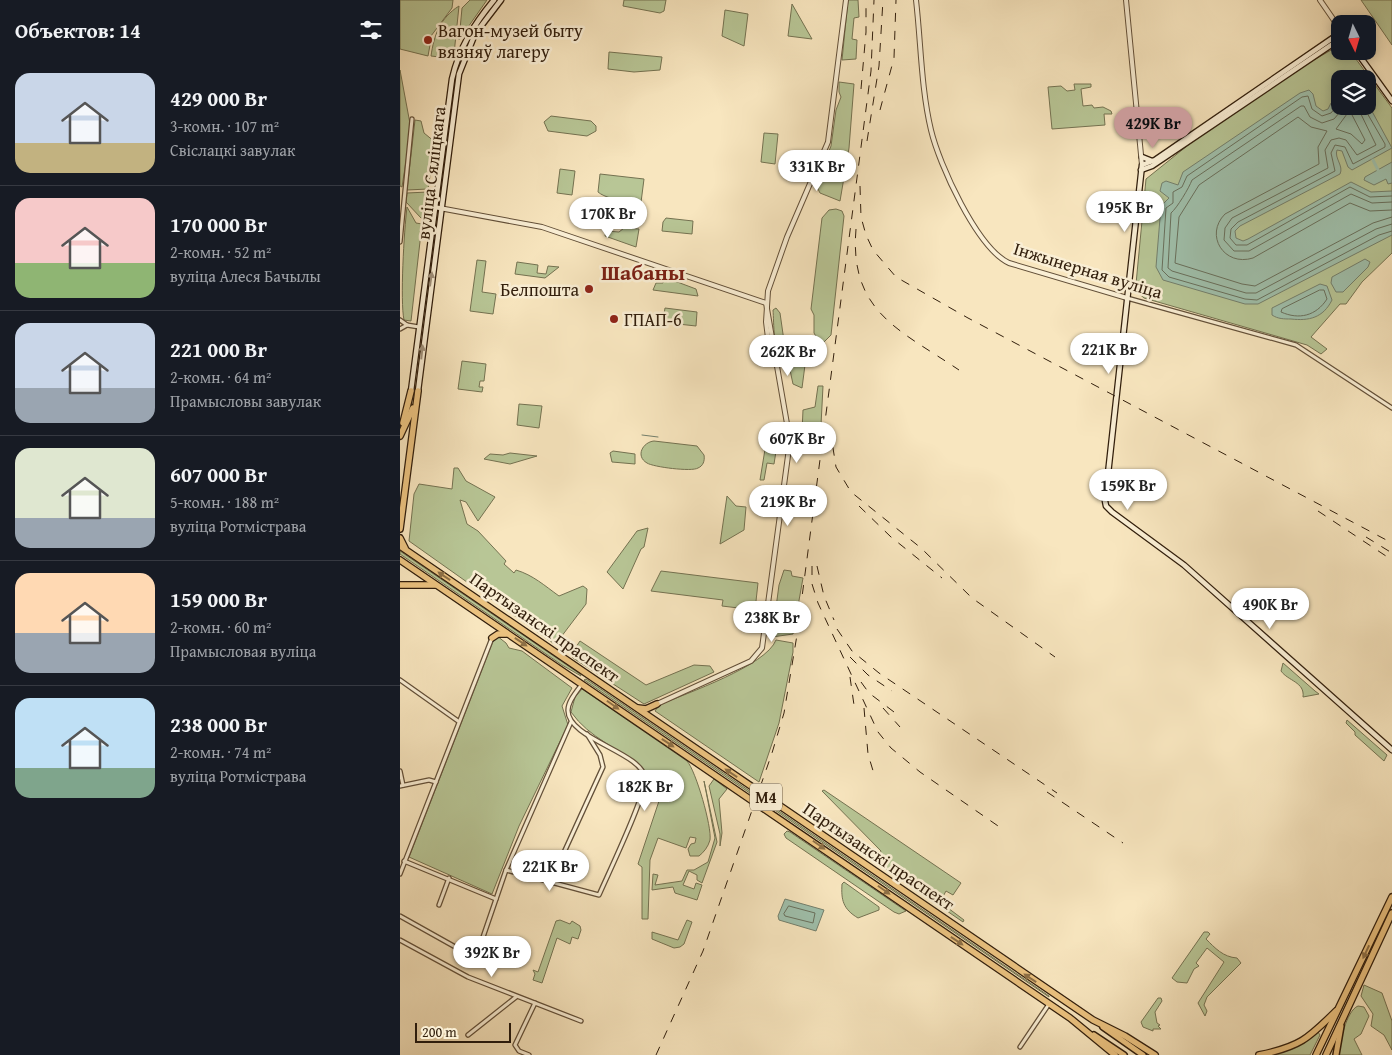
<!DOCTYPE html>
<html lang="ru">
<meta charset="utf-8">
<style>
body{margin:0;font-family:"Gentium Book Plus",serif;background:#242831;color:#f1f3f6;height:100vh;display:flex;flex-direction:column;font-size:19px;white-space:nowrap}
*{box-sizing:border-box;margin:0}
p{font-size:16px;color:#9ea1a6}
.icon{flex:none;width:28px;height:28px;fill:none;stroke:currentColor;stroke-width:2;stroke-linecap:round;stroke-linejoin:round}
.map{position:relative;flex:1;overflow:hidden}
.side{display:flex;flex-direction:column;background:#171b24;width:400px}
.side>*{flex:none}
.needle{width:32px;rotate:175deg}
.buttons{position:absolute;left:931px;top:15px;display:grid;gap:10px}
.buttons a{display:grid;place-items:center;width:45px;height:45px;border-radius:10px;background:#171b24;box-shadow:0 2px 12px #0003;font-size:25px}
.scale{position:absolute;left:15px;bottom:12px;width:96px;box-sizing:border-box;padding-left:5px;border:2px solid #311e0c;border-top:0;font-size:14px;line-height:18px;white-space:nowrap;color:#311e0c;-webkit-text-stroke:4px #faefd5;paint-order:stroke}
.price{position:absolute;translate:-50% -42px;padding:0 11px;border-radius:18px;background:#fff;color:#222;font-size:16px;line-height:32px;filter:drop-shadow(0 1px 2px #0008)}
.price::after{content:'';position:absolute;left:50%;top:30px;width:15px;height:11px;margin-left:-8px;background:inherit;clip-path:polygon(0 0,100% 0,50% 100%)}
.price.on{background:#c59692;color:#111}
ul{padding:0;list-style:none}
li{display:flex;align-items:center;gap:15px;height:125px;padding:0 15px}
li+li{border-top:1px solid #363941}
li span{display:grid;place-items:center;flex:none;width:140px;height:100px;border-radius:15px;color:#555}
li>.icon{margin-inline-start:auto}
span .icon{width:60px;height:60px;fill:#fffc;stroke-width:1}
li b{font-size:21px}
h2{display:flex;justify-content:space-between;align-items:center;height:60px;padding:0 15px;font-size:21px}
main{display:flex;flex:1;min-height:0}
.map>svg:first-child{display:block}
.green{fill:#b8c696;stroke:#747251;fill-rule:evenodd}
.water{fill:#9fc0ac;stroke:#737f6c}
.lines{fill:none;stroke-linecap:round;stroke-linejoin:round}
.shore{stroke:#686f5c;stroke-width:1}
.stream{stroke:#737f6c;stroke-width:1}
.canal{stroke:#9fc0ac;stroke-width:3}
.minor-casing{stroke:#635039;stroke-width:5.5}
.tertiary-casing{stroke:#635039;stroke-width:6}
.secondary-casing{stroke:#311e0c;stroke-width:7}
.primary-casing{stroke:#311e0c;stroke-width:8}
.trunk-casing{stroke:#311e0c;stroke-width:8}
.minor{stroke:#faefd5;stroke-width:3}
.tertiary{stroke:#faefd5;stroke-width:4}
.secondary{stroke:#faefd5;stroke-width:4.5}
.primary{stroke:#ecc380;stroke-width:5}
.trunk{stroke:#ecc380;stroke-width:5.5}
.rail{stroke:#311e0c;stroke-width:1;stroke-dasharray:9 9;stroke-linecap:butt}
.oneway{fill:#a0917b}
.oneway2{fill:#8e7046}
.poi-dot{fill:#8f2418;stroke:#faefd5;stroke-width:2}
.labels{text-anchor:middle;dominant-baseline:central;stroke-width:5;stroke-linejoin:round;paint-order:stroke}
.shield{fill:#faefd5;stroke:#6d5d48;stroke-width:1}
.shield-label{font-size:16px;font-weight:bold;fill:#311e0c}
.poi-label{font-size:18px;fill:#311e0c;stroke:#faefd5;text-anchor:start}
.street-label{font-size:18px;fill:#311e0c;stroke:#faefd5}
.district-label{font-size:22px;font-weight:bold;fill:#7a1f14;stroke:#faefd5}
</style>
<main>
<section class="side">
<h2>Объектов: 14<svg class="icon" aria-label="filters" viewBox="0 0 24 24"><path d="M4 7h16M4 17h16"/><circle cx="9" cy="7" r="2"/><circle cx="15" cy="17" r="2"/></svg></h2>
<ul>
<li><span style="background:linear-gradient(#c9d6e8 70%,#c2b280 0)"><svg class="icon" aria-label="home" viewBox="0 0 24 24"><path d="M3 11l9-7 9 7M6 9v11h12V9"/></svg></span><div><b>429 000 Br</b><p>3-комн. · 107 m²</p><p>Свіслацкі завулак</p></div></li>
<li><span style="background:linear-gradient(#f6c9c9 65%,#8fb573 0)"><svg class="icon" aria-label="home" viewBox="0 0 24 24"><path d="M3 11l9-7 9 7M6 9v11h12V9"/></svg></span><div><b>170 000 Br</b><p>2-комн. · 52 m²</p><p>вуліца Алеся Бачылы</p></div></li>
<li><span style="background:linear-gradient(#c9d6e8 65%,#9aa5b1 0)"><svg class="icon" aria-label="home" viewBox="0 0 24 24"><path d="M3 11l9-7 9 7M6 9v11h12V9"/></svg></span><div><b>221 000 Br</b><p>2-комн. · 64 m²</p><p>Прамысловы завулак</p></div></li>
<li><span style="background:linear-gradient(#dfe7d0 70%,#9aa5b1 0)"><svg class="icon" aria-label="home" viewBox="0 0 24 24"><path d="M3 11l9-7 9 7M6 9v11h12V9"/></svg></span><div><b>607 000 Br</b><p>5-комн. · 188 m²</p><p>вуліца Ротмістрава</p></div></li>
<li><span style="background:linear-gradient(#ffd9b3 60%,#9aa5b1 0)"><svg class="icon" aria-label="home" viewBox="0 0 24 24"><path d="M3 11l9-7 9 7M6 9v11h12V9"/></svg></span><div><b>159 000 Br</b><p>2-комн. · 60 m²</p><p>Прамысловая вуліца</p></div></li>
<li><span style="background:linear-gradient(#bfe0f5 70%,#7fa58c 0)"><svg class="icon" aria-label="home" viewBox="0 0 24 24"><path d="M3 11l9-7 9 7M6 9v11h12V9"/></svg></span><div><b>238 000 Br</b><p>2-комн. · 74 m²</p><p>вуліца Ротмістрава</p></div></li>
</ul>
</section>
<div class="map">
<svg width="992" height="1055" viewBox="0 0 992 1055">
<rect width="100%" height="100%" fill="#f8e6bf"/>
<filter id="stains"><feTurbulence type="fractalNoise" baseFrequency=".004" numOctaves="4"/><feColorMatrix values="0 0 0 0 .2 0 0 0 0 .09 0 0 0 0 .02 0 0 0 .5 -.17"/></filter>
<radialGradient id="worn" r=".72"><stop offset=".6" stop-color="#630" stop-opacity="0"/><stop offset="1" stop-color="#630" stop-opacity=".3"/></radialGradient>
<g class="green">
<polygon points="0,0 53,0 52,8 31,36 27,36 26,45 30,45 28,56 0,49"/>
<polygon points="70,0 87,0 59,40 62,8"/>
<polygon points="224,0 266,0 264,11 260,13 223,6"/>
<polygon points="448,0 458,0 459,17 454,18 452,39 457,40 456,59 442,60"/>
<polygon points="961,0 992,0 992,45"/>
<polygon points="392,4 412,39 388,36"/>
<path d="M 59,6 L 54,54 L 48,58 L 31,56 C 34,35 40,18 59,6 Z"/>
<polygon points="325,10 348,14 344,46 322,36"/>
<path d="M 940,45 L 940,51 L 950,51 L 992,108 L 992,253 L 962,282 L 946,304 L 940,304 L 911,337 L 927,349 L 921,354 L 907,345 L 744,298 L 736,291 L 736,284 L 746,179 L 792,142 L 905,65 ZM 940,79 L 968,79 L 968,106 L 940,106 Z"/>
<polygon points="209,52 262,57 260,70 234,72 208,69"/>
<polygon points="0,70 11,129 2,187 0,186"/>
<polygon points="439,82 454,84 449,148 440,201 420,193 417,187 418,178 431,146 436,110 441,97 439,92"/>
<polygon points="674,84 691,84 691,87 681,89 683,106 692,105 694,108 703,107 711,111 712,114 704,114 705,125 652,129 648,87 661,86 667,91 675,90"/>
<polygon points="151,116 191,121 196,126 196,131 187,136 148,131 144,122"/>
<polygon points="15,120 21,121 24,133 35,142 28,189 7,190"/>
<polygon points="364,133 378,134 375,164 361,162"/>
<polygon points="160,169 175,171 172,195 157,193"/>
<path d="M 200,174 L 244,179 L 239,218 L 220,216 L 221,204 C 216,198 205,198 198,192 Z"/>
<polygon points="28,192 27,219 21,218 6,202 7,193"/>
<path d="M 7,207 L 16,223 L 22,224 L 11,321 L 4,320 C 0,301 4,231 7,207 Z"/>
<polygon points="436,209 442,211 444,216 431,335 424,342 418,340 414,333 414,315 411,309 422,218 429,210"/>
<polygon points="266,218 293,221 292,234 262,231 263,222"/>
<polygon points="224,228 239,229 236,247 205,236 206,231 219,232"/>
<polygon points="77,260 86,261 82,292 96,294 93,314 70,311"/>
<polygon points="117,262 138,265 137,273 146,274 148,266 159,267 145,278 115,274"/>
<polygon points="264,277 296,289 298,296 253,290 256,283 263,283"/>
<polygon points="265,308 297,312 296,326 269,323 264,314"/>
<path d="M 376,308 L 380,313 L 386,355 L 383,360 C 373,352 374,323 373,310 Z"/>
<path d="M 404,341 L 408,342 L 402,388 L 393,384 L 390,370 C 400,362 402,354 404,341 Z"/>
<polygon points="62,361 86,364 84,381 80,381 79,387 83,387 82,392 58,389"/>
<polygon points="418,386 423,386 421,425 417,435 408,436 402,432 403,410 415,407"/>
<polygon points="119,404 142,406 139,428 117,425"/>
<polygon points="368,431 374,434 377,445 374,464 367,463 364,480 360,480"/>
<path d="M 254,441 L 297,446 L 304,455 C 305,461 303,466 298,468 C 292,472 253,467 247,463 C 235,456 243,442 254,441 Z"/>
<polygon points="213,451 235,454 235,464 212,462 210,453"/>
<polygon points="110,453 137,456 110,464 84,459 90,454 103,455"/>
<path d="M 54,468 L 58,468 L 66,481 L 95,497 L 78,521 L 66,502 L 60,500 L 67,524 L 78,531 L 106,561 L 104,564 L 114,573 L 116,570 C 133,575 145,586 159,596 L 183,586 L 187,589 L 186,604 L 158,641 L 153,643 L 9,541 L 14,494 L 19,484 L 52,489 Z"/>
<polygon points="327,496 336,506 346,507 344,530 320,544"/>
<polygon points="248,528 244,547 241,549 223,589 207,572 237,531"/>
<polygon points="0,551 180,674 181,676 162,665 0,554"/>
<polygon points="384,570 391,571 392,576 403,578 393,634 372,637 379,585"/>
<polygon points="261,571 358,583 355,610 322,606 323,600 251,591"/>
<polygon points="97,636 106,643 109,648 122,651 172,688 162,706 168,725 119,826 92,894 9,857 93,641"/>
<path d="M 376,640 L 393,643 L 393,652 L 379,723 L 359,782 L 255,711 L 259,705 C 287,693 366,666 376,640 Z"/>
<polygon points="180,641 246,685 294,665 310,666 314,672 244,704 173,658 172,653"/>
<path d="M 883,663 L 915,691 L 919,694 L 903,697 C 905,682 888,681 881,671 Z"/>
<polygon points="186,679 649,996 649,997 187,682 184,680"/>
<path d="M 182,689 L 287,761 C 296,771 312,827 310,840 C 308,847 304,852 299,856 L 290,856 L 288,849 L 291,844 L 295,843 L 296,838 L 290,837 L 286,848 L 258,838 L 250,860 L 248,919 L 242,919 L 242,867 L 238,864 L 262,792 L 248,786 L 243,768 C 220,749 189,738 171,712 L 175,697 Z"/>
<polygon points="947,720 987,755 984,761 955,735 955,732 946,723"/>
<polygon points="314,779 327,789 319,799 322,833 320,846 320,834 309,786"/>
<polygon points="304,781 317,842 302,883 297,880 297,875 289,871 283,885 294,889 296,883 302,885 297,900 275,893 273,887 252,890 253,874 258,875 255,885 282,881 287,870 294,870 308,862 315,838"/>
<polygon points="424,790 561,883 553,895 546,891 540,902 564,920 563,922 477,863 481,851 422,791"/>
<polygon points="387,831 390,832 506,911 499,914 494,912 386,838 384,834"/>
<path d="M 444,882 L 479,907 L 479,910 L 458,918 C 443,909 441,900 442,884 Z"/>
<polygon points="160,920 170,924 172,921 180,926 181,930 178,939 172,937 170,944 157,938 142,983 133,980 135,974 133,970 138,972 156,921"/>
<polygon points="287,920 292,922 284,944 280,947 274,948 252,939 252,932 278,940"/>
<path d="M 804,932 L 808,932 L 810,934 L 806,939 C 815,948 823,957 837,958 L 841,963 L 807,997 L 804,1005 L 807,1011 L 805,1016 L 798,1003 L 824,962 L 807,948 L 796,963 L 799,966 L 794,969 L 787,983 L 777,982 L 772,978 Z"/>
<polygon points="964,985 982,993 992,1021 992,1050 984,1035 971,1026 973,1014 961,996"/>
<polygon points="758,998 761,998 762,1001 755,1012 757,1023 760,1025 758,1026 761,1029 753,1029 753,1031 743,1027 741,1022"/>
<path d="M 958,1006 L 964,1007 L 969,1016 L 961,1034 L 954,1039 L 962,1055 L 938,1055 C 940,1043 946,1011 958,1006 Z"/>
<polygon points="918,1032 920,1035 910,1055 871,1055 904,1043"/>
</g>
<g class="water">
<path d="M 909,90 L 913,94 L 916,106 L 923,111 L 928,109 L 931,103 L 940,96 L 940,106 L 968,106 L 968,104 L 992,148 L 952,170 L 948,167 L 942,151 L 937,150 C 934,158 944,166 940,174 L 840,226 L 835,231 L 836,238 L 843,241 L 848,239 L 951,182 L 971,192 L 992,191 L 992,235 L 858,304 L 845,304 L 763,280 L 756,267 L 761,206 L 769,198 L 760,191 L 762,183 L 766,181 L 778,185 L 783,172 L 900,93 Z"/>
<polygon points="992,162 992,183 988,184 986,179 974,185 964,180 965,177"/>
<polygon points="965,259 970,262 968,267 943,292 936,292 931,283 932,277"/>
<path d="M 920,284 L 927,286 L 932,300 C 923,318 909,321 891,319 C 884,319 878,319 872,315 L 872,308 Z"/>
<polygon points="385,899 424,910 416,931 379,920 378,916"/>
</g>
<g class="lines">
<g class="shore">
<polyline points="940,102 931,113 922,116 912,109 908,96 902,97 787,176 782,187 773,192 773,203 766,208 762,270 769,277 845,299 857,300 979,235 992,231"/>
<path d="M 945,106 L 934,119 L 922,123 L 910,117 L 904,106 L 901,106 L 792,180 C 789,188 777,208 771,213 L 768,268 L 772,271 L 846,293 L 856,293 L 976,229 L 992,224"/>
<polyline points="957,106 976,145 957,155 946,140 939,138 931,140 925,150 928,168 832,218 825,228 824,240 834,251 849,251 951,194 972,203 992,202"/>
<polyline points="963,106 985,144 985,147 953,164 945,147 935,145 931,153 935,171 838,222 831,229 830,238 836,245 847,245 950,187 970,197 992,196"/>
<polygon points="951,113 965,140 962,144 951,134 936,129 947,114"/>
<path d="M 992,210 L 970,211 L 950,203 L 853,258 C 824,267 804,235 825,214 L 919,164 L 918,147 L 927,131 L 911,127 L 898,117 L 799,185 L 779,217 L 775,263 L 842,284 L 855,286 L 973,223 L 992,217"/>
<path d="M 920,290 L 924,290 L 927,299 C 916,316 899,320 881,312 L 882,309 Z"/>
<polygon points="389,906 415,913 413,923 385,916 384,914"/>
</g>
<polyline class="stream" points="242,435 258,437"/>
<polyline class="canal" points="973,160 978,170"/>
<defs>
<g id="minor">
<polyline points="0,242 12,119"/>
<polyline points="727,298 896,345 992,408"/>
<polyline points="0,320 7,325"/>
<polyline points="0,329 7,325 19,327"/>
<polyline points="0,680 58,721"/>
<polyline points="0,771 3,785"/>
<polyline points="0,786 29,780 36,782"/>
<polyline points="4,861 96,899"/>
<path d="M 106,870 L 199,895 C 207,876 247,794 245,778 C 242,752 167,739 168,710 C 168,701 177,691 182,684"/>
<polyline points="0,874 92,638"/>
<polyline points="150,883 203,767 200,755 187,734"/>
<polyline points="39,905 49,878"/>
<polyline points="0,916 75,958"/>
<polyline points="0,940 68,977 181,1021"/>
<polyline points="82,940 106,870 171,722"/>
<polyline points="68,1035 116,997"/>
<polyline points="620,1047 649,1004"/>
<polyline points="129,1055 119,1051 115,1045 135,1003"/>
</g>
<g id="tertiary">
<path d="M 516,0 C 521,43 521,88 531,130 C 539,164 577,248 609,263 L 727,298"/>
<polyline points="726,0 742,165"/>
<polyline points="920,0 940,29"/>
<polyline points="34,207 142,227 366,303"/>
<polyline points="376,365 369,346 366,322 368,291 387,237 428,142 446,0"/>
<polyline points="257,704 351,661 362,648 390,441 366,303"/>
</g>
<g id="secondary">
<polyline points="940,33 755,160 742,165 705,501 706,506 712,512 784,565 992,750"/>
<polyline points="956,51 992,101"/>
<polyline points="742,157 752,161"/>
<polyline points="741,170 752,166 940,39"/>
<path d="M 11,391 L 52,79 C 59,48 74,24 94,0"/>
<polyline points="18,391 59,74 75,34 101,0"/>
</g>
<g id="primary">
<polyline points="703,1027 743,1055"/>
<polyline points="694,1035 724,1055"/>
<polyline points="936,1055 941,1026"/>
</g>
<g id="trunk">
<polyline points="3,423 11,391"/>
<polyline points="0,436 13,408"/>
<polyline points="0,529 18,391"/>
<polyline points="0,538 5,548"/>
<polyline points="0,546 693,1020 725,1036 755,1055"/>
<polyline points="0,560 670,1018 715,1055"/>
<polyline points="0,585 35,585"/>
<polyline points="92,638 98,634 106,634"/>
<polyline points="238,708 246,709 257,704"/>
<path d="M 859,1055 C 899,1047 908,1039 936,1011"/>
<polyline points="916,1055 992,897"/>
<polyline points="926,1055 992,913"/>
</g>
</defs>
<use href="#minor" class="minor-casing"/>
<use href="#tertiary" class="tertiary-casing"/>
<use href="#secondary" class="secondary-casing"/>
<use href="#primary" class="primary-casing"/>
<use href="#trunk" class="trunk-casing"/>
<use href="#minor" class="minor"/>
<use href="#tertiary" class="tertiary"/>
<use href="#secondary" class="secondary"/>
<use href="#primary" class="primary"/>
<use href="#trunk" class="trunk"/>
<g class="rail">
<polyline points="461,89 466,32 466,0"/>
<polyline points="480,110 494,58 496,0"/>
<polyline points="467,141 479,66 483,0"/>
<polyline points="460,186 461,217 466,235 473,250 496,277 568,318 992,543"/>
<path d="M 456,229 C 449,312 500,330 559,370"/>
<polyline points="430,429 436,467 451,492 521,548 572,598 655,657"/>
<polyline points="459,506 491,537 542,578"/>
<polyline points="918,511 992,560"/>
<polyline points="966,537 992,553"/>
<polyline points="412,566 412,584 418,603 478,732 491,748 520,772 601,828"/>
<polyline points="417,566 424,596 434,620"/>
<polyline points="437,629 452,651 479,673 657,793"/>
<polyline points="450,657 468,675 492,691"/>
<polyline points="450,677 454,705"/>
<polyline points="461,682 469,693 494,712"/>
<polyline points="464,708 468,754 474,774"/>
<polyline points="483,708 500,727"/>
<polyline points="647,792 723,843"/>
<polyline points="256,1055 303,951 372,753 384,713 397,635 471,71 474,0"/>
</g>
</g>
<defs><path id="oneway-solid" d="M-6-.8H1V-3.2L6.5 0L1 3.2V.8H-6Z" transform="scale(1.25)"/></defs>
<g class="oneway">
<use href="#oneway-solid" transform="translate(31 279) rotate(-82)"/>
<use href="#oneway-solid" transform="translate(22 352) rotate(-84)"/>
</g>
<g class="oneway2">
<use href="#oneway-solid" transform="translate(44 576) rotate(-146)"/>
<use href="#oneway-solid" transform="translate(121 642) rotate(34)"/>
<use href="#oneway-solid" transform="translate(213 705) rotate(35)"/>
<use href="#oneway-solid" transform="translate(268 743) rotate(34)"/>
<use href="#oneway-solid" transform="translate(331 773) rotate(-146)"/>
<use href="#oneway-solid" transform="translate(419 845) rotate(35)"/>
<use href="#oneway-solid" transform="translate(484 890) rotate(35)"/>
<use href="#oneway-solid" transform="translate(557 941) rotate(34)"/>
<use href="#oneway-solid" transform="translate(966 952) rotate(115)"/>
<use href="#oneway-solid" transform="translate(630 978) rotate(-146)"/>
</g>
<g class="poi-dot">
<circle cx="28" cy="40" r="5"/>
<circle cx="189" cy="289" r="5"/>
<circle cx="214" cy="319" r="5"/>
</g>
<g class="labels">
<rect class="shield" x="350" y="783.5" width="32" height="27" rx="4"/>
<g class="shield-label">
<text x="366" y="797">М4</text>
</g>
<g class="poi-label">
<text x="38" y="30">Вагон-музей быту<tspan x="38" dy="21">вязняў лагеру</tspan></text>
<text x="179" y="289" text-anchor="end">Белпошта</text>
<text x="224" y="319">ГПАП-6</text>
</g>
<g class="street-label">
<text transform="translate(31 173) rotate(-83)">вуліца Сяліцкага</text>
<text transform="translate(688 270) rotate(17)">Інжынерная вуліца</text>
<text transform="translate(145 627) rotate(35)">Партызанскі праспект</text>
<text transform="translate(479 856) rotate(34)">Партызанскі праспект</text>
</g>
<g class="district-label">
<text x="243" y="272">Шабаны</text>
</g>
</g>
<rect width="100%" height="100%" filter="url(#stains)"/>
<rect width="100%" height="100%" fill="url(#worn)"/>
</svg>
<div class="buttons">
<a><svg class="needle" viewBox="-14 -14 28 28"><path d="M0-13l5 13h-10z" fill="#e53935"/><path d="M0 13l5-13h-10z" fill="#9ea1a6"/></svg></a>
<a><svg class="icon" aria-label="layers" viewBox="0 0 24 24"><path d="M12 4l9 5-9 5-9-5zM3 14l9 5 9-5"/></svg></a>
</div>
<div class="scale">200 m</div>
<b class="price on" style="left:753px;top:149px">429K Br</b>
<b class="price" style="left:417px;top:192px">331K Br</b>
<b class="price" style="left:725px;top:233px">195K Br</b>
<b class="price" style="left:208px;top:239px">170K Br</b>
<b class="price" style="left:709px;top:375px">221K Br</b>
<b class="price" style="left:388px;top:377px">262K Br</b>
<b class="price" style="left:397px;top:464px">607K Br</b>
<b class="price" style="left:728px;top:511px">159K Br</b>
<b class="price" style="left:388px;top:527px">219K Br</b>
<b class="price" style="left:870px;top:630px">490K Br</b>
<b class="price" style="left:372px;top:643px">238K Br</b>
<b class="price" style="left:245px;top:812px">182K Br</b>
<b class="price" style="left:150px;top:892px">221K Br</b>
<b class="price" style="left:92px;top:978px">392K Br</b>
</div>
</main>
